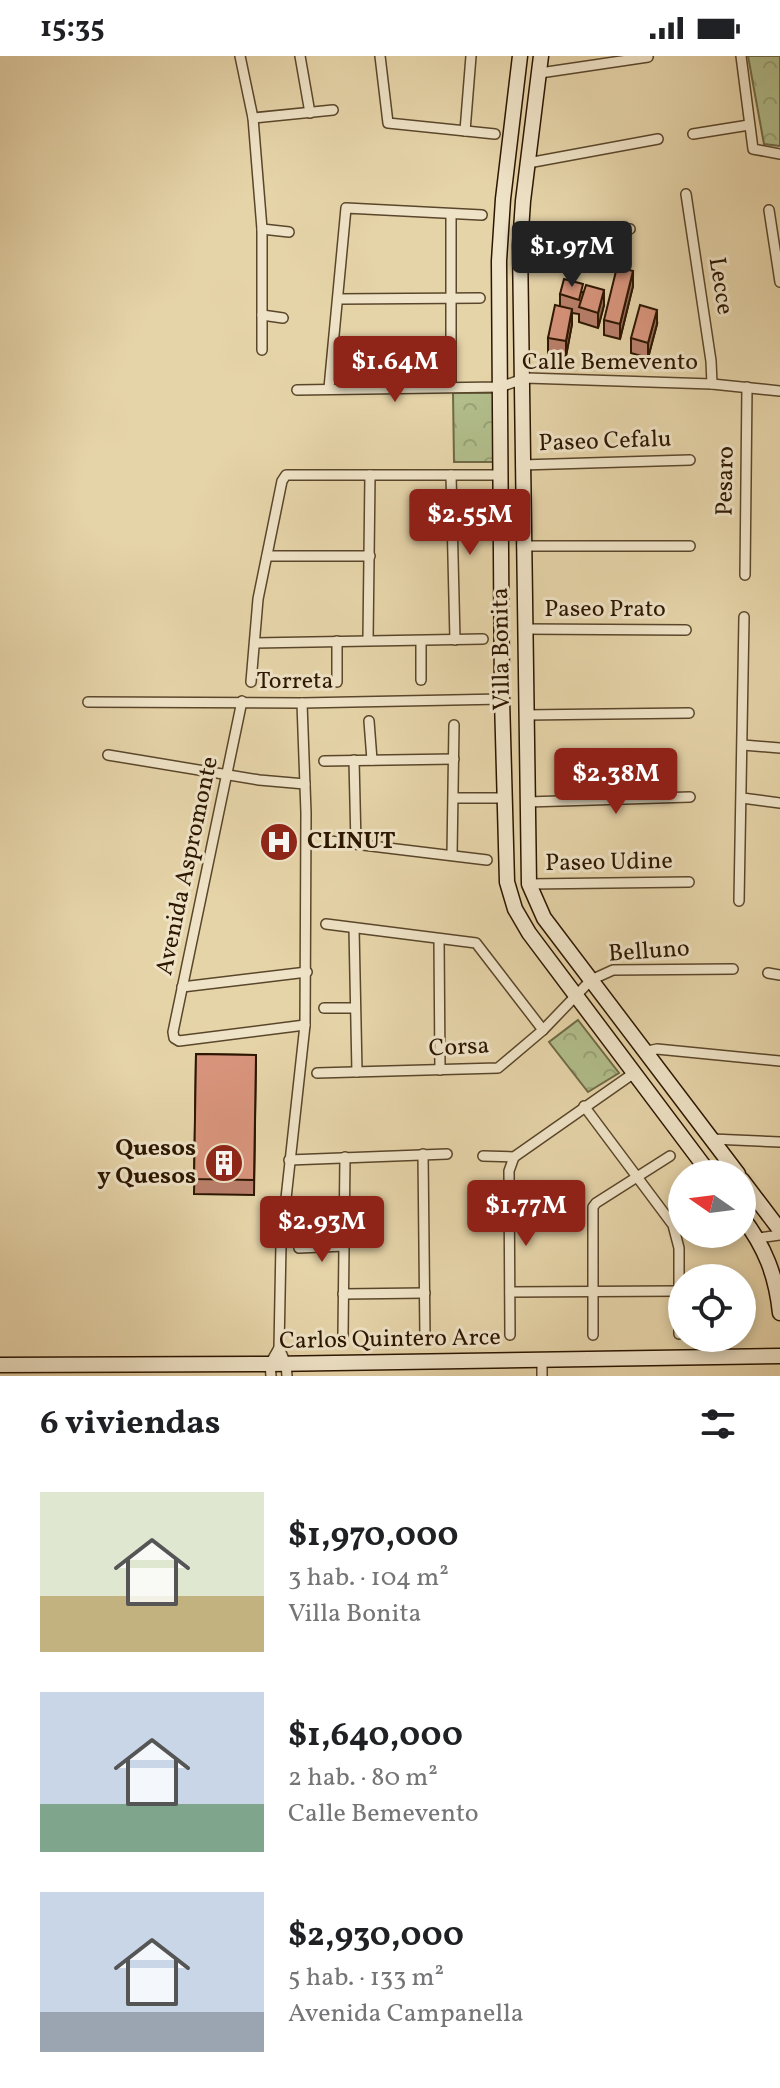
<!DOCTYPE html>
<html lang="es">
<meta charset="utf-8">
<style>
body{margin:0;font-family:Vollkorn,serif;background:#f2f2f2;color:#202124;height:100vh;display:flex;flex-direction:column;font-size:30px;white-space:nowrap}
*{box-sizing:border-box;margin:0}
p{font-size:26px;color:#757577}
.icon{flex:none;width:44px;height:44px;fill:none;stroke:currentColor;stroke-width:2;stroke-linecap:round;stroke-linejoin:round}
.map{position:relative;height:1320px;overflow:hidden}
.side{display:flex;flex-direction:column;background:#fff;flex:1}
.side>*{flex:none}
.needle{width:52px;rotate:284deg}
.tools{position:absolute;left:668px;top:1104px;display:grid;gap:16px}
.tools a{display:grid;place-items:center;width:88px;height:88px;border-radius:50%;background:#fff;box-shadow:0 4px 12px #0003;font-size:40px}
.price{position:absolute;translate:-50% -68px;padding:0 18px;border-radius:8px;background:#8f2418;color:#fff;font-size:26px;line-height:52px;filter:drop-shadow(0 2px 4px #0008)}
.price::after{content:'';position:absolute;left:50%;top:48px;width:24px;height:18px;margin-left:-12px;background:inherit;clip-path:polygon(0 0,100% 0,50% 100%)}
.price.selected{background:#222;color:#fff}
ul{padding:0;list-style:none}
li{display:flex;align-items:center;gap:24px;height:200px;padding:0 40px}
li span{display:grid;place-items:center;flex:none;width:224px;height:160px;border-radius:0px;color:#555}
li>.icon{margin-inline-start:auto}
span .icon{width:96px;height:96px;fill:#fffc;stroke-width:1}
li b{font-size:34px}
h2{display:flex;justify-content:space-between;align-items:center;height:96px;padding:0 40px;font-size:34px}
.status{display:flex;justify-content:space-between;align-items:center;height:56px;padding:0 40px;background:#fff;direction:ltr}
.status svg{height:22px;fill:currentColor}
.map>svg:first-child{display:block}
.park{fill:url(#park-crowns);stroke:#6e6a46;stroke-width:2}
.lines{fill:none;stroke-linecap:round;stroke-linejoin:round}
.street-casing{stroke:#5a462a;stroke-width:12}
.secondary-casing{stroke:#2c1600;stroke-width:17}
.street{stroke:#efe3c7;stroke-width:9}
.secondary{stroke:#efe3c7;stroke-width:14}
.wall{fill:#ba7f6b;stroke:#2c1600;stroke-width:2}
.shaded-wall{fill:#976857;stroke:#2c1600;stroke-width:2}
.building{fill:#d8947c;stroke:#2c1600;stroke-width:2}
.labels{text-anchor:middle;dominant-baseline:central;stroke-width:6;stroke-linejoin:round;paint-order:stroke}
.street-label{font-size:24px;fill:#2c1600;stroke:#efe3c7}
.poi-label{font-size:24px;font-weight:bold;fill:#2c1600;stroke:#efe3c7;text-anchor:start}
</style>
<div class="status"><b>15:35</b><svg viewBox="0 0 49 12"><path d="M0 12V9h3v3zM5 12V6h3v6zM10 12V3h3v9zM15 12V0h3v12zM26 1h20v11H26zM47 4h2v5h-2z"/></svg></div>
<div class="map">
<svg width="780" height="1320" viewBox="0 0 780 1320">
<defs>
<pattern id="park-crowns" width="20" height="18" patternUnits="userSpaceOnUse" patternTransform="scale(2)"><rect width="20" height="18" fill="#b1bd8b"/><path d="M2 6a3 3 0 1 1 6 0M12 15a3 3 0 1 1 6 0" fill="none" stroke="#98a276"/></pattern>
</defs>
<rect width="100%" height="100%" fill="#e6d4a9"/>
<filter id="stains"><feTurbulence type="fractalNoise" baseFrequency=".0025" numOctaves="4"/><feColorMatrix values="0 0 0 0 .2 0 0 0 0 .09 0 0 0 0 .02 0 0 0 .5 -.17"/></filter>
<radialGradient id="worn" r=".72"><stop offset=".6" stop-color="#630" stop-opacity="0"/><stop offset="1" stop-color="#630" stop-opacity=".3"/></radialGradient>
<g class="park">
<polygon points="748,0 780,0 780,90 764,88"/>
<polygon points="453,337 494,337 495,406 454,406"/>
<polygon points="578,964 619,1017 588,1036 549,986"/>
</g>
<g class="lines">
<defs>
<g id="street">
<polyline points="240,0 253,62 262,173 262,294"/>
<polyline points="300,0 310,57"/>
<polyline points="380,0 388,67 495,78"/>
<polyline points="741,0 753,93 780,98"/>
<polyline points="540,17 648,1"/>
<polyline points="253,62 333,54"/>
<polyline points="465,75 471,0"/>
<polyline points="693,78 749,69"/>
<polyline points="528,107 658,83"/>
<polyline points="686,138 711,305 712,328"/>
<polyline points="769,154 780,226"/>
<polyline points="262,173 289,176"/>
<polyline points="520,189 630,173"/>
<polyline points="338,243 480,242"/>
<polyline points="262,259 283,262"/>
<polyline points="451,331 451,158"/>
<polyline points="329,332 346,152 482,159"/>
<polyline points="297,334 500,331 526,322 712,328 780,335"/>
<polyline points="521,409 690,404"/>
<polyline points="451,419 455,584"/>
<polyline points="522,490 690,490"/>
<polyline points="267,500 370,500"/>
<polyline points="745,519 747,331"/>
<polyline points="524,573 686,574"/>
<polyline points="368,584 370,419"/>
<polyline points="255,587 483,583"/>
<polyline points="421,624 421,585"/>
<polyline points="251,626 258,543 282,425 286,419 500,419"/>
<polyline points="337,626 337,585"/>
<polyline points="242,645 173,976 174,982 179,985 305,969"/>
<polyline points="88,646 302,647 502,643"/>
<polyline points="525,659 689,657"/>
<polyline points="369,665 372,704"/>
<polyline points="743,689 780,692"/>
<polyline points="108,699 259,724 305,728"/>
<polyline points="354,704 356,788"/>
<polyline points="324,705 454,703"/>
<polyline points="454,742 504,742"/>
<polyline points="742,742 780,747"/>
<polyline points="527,746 690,741"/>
<polyline points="330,785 487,804"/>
<polyline points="452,799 454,669"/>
<polyline points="529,828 689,826"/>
<polyline points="739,845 744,561"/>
<polyline points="326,868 476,887 543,974"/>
<polyline points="354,872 357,1016"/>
<polyline points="439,883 440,1014"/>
<polyline points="768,917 780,919"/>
<polyline points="182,931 307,916"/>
<polyline points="324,952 355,952"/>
<polyline points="643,996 657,993 780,1005"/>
<polyline points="317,1017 498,1012 543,974 591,924 613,914 733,913"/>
<polyline points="584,1050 673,1169 679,1192 679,1278"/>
<polyline points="712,1083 780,1086"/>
<polyline points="423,1098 425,1282"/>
<polyline points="483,1100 514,1101 634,1017"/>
<polyline points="289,1104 447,1098"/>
<polyline points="758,1182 780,1179"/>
<polyline points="299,1192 344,1190"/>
<polyline points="510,1236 679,1235"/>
<polyline points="343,1238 425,1237"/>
<polyline points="343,1279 345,1101"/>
<polyline points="510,1279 509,1115 514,1101"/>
<polyline points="593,1279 593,1151 596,1147 670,1100"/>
<polyline points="279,1292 286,1308 287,1320"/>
<polyline points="271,1320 270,1308 279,1292 281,1188 305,969 306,757 302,647"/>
<polyline points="542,1320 542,1304"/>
</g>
<g id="secondary">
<polyline points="520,0 503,143 499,205 502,643 507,826 515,853 529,877 710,1118"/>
<polyline points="541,0 523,145 520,189 529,828 544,862 738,1118"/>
<polyline points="742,1124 780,1174"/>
<path d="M 742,1161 C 765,1191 776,1219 780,1257"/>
<polyline points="0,1309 270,1308 780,1300"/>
</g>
</defs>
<use href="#street" class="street-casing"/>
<use href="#secondary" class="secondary-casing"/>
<use href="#street" class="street"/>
<use href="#secondary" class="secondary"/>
</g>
<g class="wall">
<polygon points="633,230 620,283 604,279 604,264"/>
<polygon points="583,236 604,249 598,272 579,266 579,258 572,257 572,268 566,300 548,297 548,282 560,250 560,238"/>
<polygon points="657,268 648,302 631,297 631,282"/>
<polygon points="274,776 284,776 284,792 273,791"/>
<polygon points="196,998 256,999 254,1139 194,1138"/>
</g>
<g class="shaded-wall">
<polygon points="633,215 633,230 620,283 620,268"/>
<polygon points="604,234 604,249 598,272 598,257"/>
<polygon points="572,253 572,268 566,300 566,285"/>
<polygon points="657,254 657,268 648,302 648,287"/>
</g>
<g class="building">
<polygon points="617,211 633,215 620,268 604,264"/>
<polygon points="564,223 583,228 579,244 560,238"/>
<polygon points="586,229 604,234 598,257 579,251"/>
<polygon points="555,249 572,253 566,285 548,282"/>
<polygon points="640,249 657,254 648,287 631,282"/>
<polygon points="274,776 284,776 284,787 273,786"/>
<polygon points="196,998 256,999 254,1124 194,1123"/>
</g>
<defs>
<symbol id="hospital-disc" viewBox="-11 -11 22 22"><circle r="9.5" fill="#8f2418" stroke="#efe3c7"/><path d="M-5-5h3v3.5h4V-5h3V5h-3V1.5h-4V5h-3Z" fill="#fff"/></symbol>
<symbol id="building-disc" viewBox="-11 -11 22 22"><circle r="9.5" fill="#8f2418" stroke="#efe3c7"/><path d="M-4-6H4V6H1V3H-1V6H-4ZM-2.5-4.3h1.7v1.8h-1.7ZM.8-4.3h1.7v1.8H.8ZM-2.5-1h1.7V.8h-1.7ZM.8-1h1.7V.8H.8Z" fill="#fff"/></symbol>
</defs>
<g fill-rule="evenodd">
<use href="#hospital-disc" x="257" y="764" width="44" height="44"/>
<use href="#building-disc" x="202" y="1085" width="44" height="44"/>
</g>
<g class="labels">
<g class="street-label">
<text transform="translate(720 230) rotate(81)">Lecce</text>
<text x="610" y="307">Calle Bemevento</text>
<text transform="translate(605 386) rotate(-2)">Paseo Cefalu</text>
<text transform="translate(726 425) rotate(-89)">Pesaro</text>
<text x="605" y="554">Paseo Prato</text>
<text transform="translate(502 593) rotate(-91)">Villa Bonita</text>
<text x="295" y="626">Torreta</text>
<text transform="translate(609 807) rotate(-1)">Paseo Udine</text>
<text transform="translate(188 810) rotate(-78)">Avenida Aspromonte</text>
<text transform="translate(649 896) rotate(-4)">Belluno</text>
<text transform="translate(459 992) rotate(-3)">Corsa</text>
<text transform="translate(390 1284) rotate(-1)">Carlos Quintero Arce</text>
</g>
<g class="poi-label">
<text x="307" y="786">CLINUT</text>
<text x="196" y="1093" text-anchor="end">Quesos<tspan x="196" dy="28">y Quesos</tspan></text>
</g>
</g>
<rect width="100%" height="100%" filter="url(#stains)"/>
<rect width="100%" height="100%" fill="url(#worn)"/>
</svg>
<div class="tools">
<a><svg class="needle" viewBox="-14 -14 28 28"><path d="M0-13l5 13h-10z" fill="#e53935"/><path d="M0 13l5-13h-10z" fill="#757577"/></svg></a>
<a><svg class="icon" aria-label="locate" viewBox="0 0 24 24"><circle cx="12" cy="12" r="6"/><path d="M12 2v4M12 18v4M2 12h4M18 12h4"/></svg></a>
</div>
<b class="price selected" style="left:572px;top:233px">$1.97M</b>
<b class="price" style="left:395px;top:348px">$1.64M</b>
<b class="price" style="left:470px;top:501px">$2.55M</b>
<b class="price" style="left:616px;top:760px">$2.38M</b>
<b class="price" style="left:526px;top:1192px">$1.77M</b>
<b class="price" style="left:322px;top:1208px">$2.93M</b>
</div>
<section class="side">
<h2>6 viviendas<svg class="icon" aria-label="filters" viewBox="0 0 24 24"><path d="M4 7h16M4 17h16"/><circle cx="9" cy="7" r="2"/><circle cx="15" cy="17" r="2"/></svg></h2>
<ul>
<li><span style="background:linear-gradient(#dfe7d0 65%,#c2b280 0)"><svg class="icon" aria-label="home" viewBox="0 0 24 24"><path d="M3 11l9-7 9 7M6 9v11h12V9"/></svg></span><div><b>$1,970,000</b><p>3 hab. · 104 m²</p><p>Villa Bonita</p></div></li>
<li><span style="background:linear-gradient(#c9d6e8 70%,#7fa58c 0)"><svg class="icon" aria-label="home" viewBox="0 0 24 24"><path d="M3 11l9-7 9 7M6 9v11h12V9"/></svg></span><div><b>$1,640,000</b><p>2 hab. · 80 m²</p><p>Calle Bemevento</p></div></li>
<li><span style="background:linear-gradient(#c9d6e8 75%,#9aa5b1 0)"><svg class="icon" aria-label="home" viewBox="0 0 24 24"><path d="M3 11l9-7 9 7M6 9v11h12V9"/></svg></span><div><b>$2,930,000</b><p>5 hab. · 133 m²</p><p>Avenida Campanella</p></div></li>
</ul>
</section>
